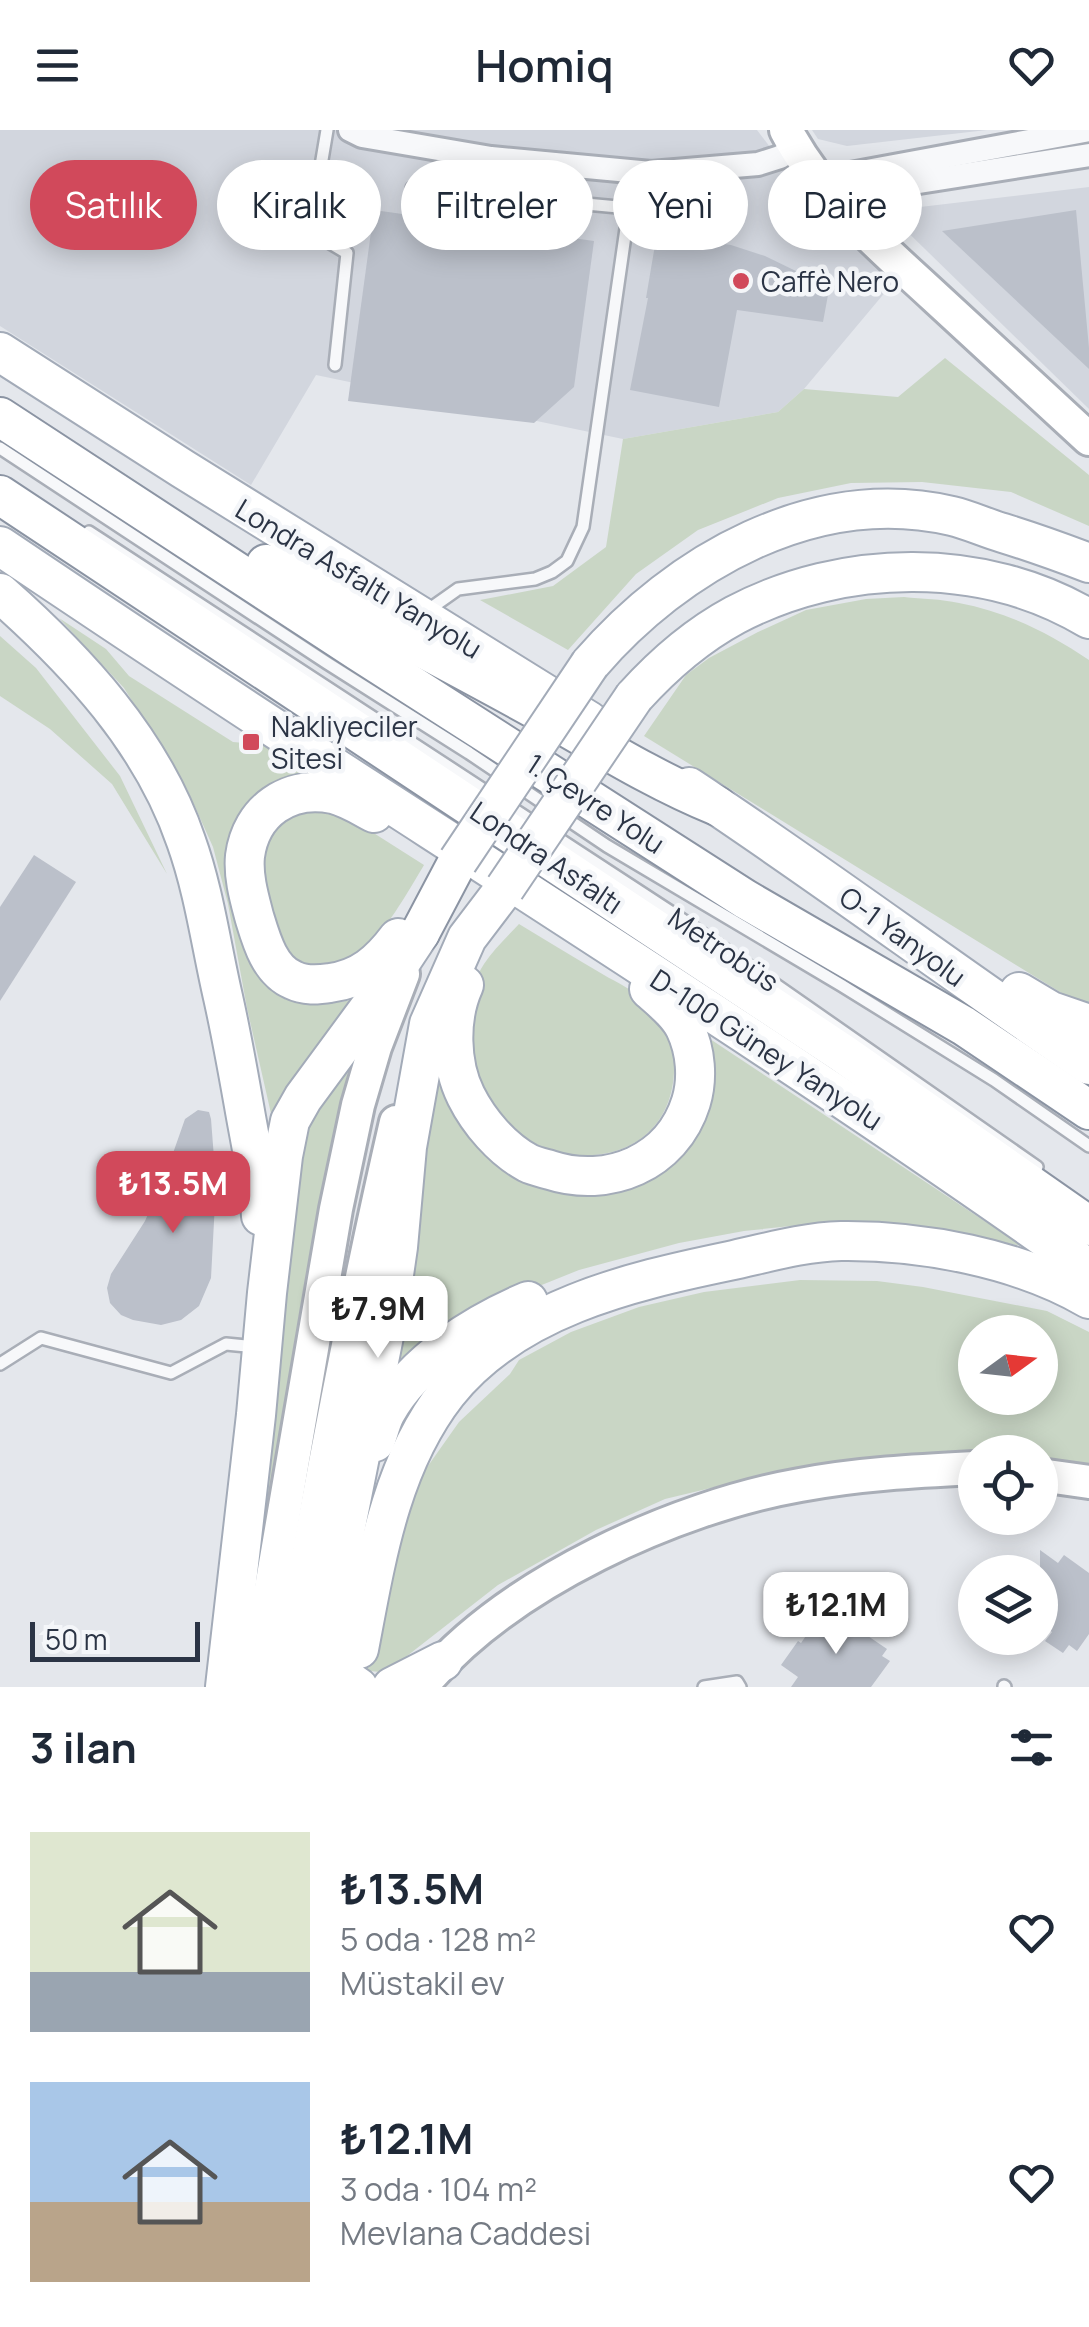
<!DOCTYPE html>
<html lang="tr">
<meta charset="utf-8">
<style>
body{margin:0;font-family:Manrope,sans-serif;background:#f6f6f7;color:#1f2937;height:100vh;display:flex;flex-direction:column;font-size:38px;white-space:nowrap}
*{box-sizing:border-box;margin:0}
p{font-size:32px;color:#747a83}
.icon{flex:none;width:55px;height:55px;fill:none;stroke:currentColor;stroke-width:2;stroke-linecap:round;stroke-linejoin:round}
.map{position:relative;height:1557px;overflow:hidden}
.details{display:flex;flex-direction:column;background:#fff;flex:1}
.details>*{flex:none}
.banner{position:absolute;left:30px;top:30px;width:1030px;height:90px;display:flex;gap:20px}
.needle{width:65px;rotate:75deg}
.tools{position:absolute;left:958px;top:1185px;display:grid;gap:20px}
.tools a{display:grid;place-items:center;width:100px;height:100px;border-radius:50%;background:#fff;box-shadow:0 5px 25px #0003;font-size:50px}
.scale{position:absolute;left:30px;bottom:25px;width:170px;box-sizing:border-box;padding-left:10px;border:5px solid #2b3445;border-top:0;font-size:28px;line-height:35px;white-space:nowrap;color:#2b3445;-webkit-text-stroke:8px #f4f6f9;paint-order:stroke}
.price{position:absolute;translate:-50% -85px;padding:0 22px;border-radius:20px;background:#fff;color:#222;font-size:32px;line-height:65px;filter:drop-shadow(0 2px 5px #0008)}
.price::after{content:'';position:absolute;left:50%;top:60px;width:30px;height:22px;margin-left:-15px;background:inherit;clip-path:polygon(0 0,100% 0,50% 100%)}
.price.active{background:#d1495b;color:#fff}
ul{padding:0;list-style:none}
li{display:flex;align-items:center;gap:30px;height:250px;padding:0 30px}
li span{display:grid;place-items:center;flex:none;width:280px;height:200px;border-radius:0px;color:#555}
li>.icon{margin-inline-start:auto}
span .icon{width:120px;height:120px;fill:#fffc;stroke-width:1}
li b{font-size:42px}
h2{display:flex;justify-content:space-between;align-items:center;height:120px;padding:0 30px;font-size:42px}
.pill{padding:0 35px;border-radius:45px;background:#fff;box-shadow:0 5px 25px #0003;font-size:35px;line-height:90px}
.pill.active{background:#d1495b;color:#fff}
header{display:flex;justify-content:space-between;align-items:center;height:130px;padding:0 30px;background:#fff;font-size:45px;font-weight:600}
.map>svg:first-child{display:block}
.built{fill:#d2d6de}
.green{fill:#c9d6c5;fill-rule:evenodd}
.building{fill:#bbc0ca}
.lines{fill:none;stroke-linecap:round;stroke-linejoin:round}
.service-casing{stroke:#a9aeb7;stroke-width:16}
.minor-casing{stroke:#a9aeb7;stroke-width:28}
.secondary-casing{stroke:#a9aeb7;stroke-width:38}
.primary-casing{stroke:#a3abb8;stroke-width:42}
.trunk-casing{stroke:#8b94a3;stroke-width:42}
.service{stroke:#f7f8fa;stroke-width:11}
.minor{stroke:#f7f8fa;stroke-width:22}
.secondary{stroke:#fff;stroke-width:32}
.primary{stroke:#fff;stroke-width:38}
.trunk{stroke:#fff;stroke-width:38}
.primary-bridge-casing{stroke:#a3abb8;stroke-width:42;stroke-linecap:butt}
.primary-bridge{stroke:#fff;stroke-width:38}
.poi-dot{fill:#d1495b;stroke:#f4f6f9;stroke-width:4}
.labels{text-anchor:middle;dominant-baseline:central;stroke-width:9;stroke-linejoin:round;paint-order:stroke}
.poi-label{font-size:28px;fill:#2b3445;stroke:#f4f6f9;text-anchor:start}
.street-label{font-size:28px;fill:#2b3445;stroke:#f4f6f9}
</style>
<header><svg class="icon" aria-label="menu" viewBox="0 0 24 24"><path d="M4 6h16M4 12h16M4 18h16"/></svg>Homiq<svg class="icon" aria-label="heart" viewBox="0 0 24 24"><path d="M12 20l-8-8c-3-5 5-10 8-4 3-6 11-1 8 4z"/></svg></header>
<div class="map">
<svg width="1089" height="1557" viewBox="0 0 1089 1557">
<rect width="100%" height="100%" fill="#e4e7ec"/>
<g class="built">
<polygon points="0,0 757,0 795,50 892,154 804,259 778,282 623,309 316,245 251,355 0,196"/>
<polygon points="812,0 987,0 847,16 818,9"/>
<polygon points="1089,57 1089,279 886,81"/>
</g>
<g class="green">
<polygon points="945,228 1089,345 1089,396 1011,362 922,352 851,353 778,368 698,400 636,444 568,520 480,470 553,456 606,417 623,309 778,282 804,259 898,267"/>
<path d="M 904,467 C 922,469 941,469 959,473 C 1007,482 1049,503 1089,530 L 1089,874 L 1073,870 L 644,606 L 686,545 L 709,528 L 758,502 L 806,480 L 866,469 Z"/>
<path d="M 59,488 L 106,519 L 129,546 L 233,612 L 268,615 L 312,643 L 292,647 L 240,700 L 285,862 C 313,876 325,875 356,869 L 272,988 L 247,878 L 228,774 L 213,717 L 187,659 L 124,558 Z"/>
<polygon points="0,506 36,538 120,646 167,744 112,654 50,599 0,566"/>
<path d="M 309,681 L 330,682 L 350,688 L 424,735 C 408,762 370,830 339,838 C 327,841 311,838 299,837 L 281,818 L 263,749 L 266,716 L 277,697 L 293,687 Z"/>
<path d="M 519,794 C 547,811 575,828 604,845 C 616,852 632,859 642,870 C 651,880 664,894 670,906 C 675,916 675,932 674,943 C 668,1043 544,1048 492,979 C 483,967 478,952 473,938 C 464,910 467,859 484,834 C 493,820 507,807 519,794 Z"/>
<polygon points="707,907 1022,1116 978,1107 894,1096 851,1094 810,1094 744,1101 679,1113 579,1140 497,1173 387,1261 415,1100 438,942 516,1042 557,1062 606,1062 644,1053 672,1034 699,1002 709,971"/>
<path d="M 353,922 C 307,1106 281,1294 255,1481 L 248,1480 L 298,1005 Z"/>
<path d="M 800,1150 L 877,1151 L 923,1157 L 1047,1181 L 1089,1202 L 1089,1335 L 1040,1331 L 1040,1322 L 975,1322 L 851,1331 L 765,1345 L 665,1369 L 596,1400 L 498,1455 L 389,1540 L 380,1542 L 360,1540 L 403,1389 L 423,1343 L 459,1292 L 510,1244 L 519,1230 L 571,1202 L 639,1177 L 704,1162 ZM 975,1202 L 1040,1202 L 1040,1268 L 975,1268 Z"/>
</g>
<g class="building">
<polygon points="374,80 594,111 574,257 534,293 348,271"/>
<polygon points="1076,80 1089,218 1089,239 942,101"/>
<polygon points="656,109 694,110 731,115 765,126 798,142 828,165 823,192 737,180 719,277 630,260 648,168 646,168"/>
<polygon points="34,725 76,752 0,871 0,777"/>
<polygon points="198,980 209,982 211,989 216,1054 211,1148 199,1176 181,1190 161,1195 133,1190 121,1185 110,1173 107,1158 111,1144 145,1091 165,1046 185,989"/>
<polygon points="1040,1420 1058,1433 1064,1425 1089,1443 1089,1504 1077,1521 1069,1515 1063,1523 1045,1511 1052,1502 1040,1493"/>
<polygon points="821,1484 835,1494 840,1487 887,1519 882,1526 890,1531 871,1557 791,1557 798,1547 781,1535 798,1511 801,1513"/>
</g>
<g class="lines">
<defs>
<g id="service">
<polyline points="327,0 310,101 347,123 335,235"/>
<polyline points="412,58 629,78 583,397 567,431 552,442 535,449 458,459 424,483"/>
<polyline points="0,318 327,533 469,623 607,716 841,855 994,950 1089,1016"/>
<polyline points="89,402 680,788 1037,1037"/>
<polyline points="0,1234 41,1208 171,1243 226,1214 257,1217"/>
<polyline points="1004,1556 1005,1557"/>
<polyline points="704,1557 737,1552 740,1557"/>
</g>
<g id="minor">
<polyline points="350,0 362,6 491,28 651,43 758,34 780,27 795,18"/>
<polyline points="818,50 1089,0"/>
<polyline points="832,69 881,58 1089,25"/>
</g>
<g id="secondary">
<path d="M 786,0 C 821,67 880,116 935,167 C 986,214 1038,262 1089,309"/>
<polyline points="1040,1345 1089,1352"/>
<path d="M 426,1551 C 509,1453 675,1377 800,1355 C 858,1344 916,1341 975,1338"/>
<polyline points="254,1557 336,1079 358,975 375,917 403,844"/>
<path d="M 285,1557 C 317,1368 353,1179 396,992"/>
</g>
<g id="primary">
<polyline points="0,222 183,339 589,591"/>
<path d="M 0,416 C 113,492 226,567 340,641 C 592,804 845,965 1089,1139"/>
<path d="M 0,463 C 77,531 152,611 186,711 C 204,761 211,815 223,867 C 232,907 239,947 246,987 C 252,1020 259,1053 261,1086"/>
<path d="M 590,534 C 677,433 814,354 952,386 C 969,390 986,398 1003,403 C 1032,412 1060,422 1089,433"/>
<path d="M 634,567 C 663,535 696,506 735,485 C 843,428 984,426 1089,489"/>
<path d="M 689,657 C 824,746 954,844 1089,935"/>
<path d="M 374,683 C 361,676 348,668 333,664 C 288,655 251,681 245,726 C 243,746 249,767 254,786 C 261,809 269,840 293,850 C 305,856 317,855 330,853 C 361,849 380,832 398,808"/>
<path d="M 464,855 C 449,888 450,934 466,966 C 479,992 502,1019 528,1033 C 534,1036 543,1038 550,1040 C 608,1059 672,1033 691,972 C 698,949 696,921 685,898 C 677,882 662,871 649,859"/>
<polyline points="1019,862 1051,881 1089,894"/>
<path d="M 375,1312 C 379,1302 381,1291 386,1282 C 414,1231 476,1193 528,1171"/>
<path d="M 328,1500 C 333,1524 336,1544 358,1557"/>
<path d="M 359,1519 C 376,1430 390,1336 447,1263 C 514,1179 628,1152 729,1131 C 766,1123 803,1112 841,1111 C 921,1110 1019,1128 1089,1169"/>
<polyline points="225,1557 256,1285 267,1163 283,1026 290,991 303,968 381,862 420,803"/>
<polyline points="314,1557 388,1186 398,1117 407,1017 429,894 467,808 505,758"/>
<polyline points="392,1557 443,1531"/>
</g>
<g id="trunk">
<polyline points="0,287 358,521 745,769 964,896 1089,980"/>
<polyline points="0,365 842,923 1089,1096"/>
<path d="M 266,434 C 355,483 446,530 535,579 C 595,613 653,650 717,676"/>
<polyline points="420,803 458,731"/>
</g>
</defs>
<use href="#service" class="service-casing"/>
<use href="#minor" class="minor-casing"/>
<use href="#secondary" class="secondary-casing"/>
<use href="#primary" class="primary-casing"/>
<use href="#trunk" class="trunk-casing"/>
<use href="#service" class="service"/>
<use href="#minor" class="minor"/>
<use href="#secondary" class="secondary"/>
<use href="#primary" class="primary"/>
<use href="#trunk" class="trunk"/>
<defs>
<g id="primary-bridge">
<polyline points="458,731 590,534"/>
<polyline points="505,758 634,567"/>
</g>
</defs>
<use href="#primary-bridge" class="primary-bridge-casing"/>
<use href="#primary-bridge" class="primary-bridge"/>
</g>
<g class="poi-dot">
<circle cx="741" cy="151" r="10"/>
<rect x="241" y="602" width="20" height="20" rx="5"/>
</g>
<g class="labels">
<g class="poi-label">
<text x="761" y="151">Caffè Nero</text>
<text x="271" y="596">Nakliyeciler<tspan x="271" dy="32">Sitesi</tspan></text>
</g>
<g class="street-label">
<text transform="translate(359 448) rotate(31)">Londra Asfaltı Yanyolu</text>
<text transform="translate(596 673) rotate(33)">1. Çevre Yolu</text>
<text transform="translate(547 727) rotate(34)">Londra Asfaltı</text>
<text transform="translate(903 806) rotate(36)">O-1 Yanyolu</text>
<text transform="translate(724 819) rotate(34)">Metrobüs</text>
<text transform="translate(767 919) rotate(33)">D-100 Güney Yanyolu</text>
</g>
</g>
</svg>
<div class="tools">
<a><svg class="needle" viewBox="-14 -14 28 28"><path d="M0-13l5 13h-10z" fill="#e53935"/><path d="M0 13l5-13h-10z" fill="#747a83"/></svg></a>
<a><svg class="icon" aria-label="locate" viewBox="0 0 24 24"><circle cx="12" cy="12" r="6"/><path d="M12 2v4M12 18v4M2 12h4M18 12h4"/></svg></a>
<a><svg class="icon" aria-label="layers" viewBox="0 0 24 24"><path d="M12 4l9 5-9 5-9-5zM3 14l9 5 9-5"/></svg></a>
</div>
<div class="scale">50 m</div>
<b class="price active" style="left:173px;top:1106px">₺13.5M</b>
<b class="price" style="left:378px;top:1231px">₺7.9M</b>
<b class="price" style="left:836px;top:1527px">₺12.1M</b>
<div class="banner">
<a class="pill active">Satılık</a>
<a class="pill">Kiralık</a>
<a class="pill">Filtreler</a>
<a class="pill">Yeni</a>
<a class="pill">Daire</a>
</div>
</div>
<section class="details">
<h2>3 ilan<svg class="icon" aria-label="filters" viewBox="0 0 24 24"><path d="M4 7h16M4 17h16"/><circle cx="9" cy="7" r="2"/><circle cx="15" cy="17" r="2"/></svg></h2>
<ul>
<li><span style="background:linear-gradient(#dfe7d0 70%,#9aa5b1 0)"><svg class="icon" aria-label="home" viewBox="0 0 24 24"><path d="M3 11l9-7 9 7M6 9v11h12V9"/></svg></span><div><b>₺13.5M</b><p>5 oda · 128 m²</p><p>Müstakil ev</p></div><svg class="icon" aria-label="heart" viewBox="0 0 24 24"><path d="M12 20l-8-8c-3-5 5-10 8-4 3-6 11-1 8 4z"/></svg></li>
<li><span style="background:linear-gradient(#a9c7e8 60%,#b9a48a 0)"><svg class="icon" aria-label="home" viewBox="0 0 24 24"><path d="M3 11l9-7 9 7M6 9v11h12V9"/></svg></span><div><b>₺12.1M</b><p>3 oda · 104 m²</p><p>Mevlana Caddesi</p></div><svg class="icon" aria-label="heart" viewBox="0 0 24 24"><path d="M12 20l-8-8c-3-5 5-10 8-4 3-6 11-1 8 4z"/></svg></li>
</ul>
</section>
